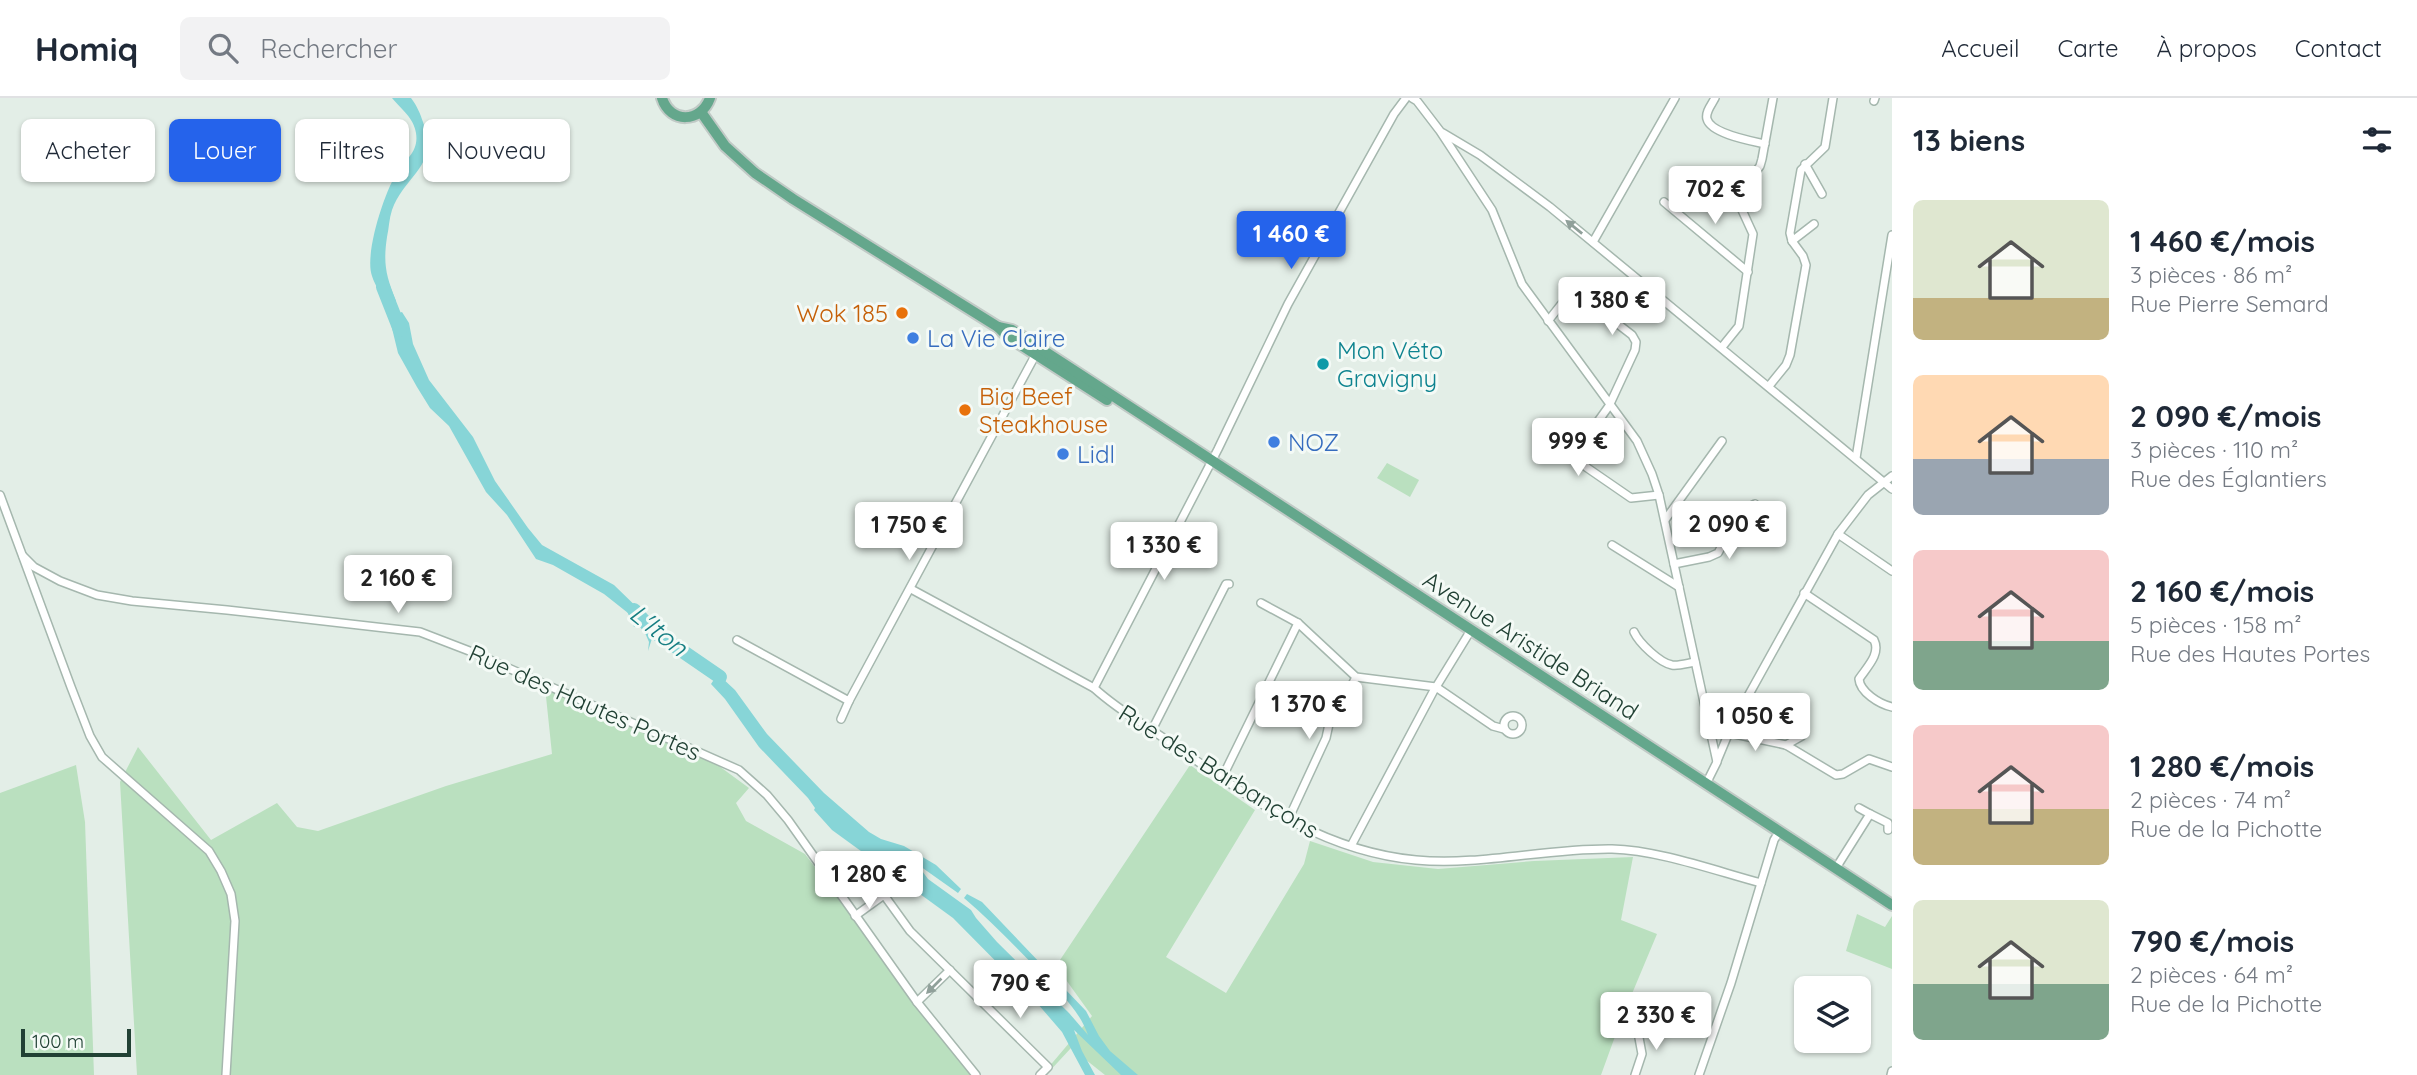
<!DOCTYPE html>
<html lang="fr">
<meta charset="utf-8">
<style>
body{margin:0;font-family:Quicksand,sans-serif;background:#f2f2f3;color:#1f2937;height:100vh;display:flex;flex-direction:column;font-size:26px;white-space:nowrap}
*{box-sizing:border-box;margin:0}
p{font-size:23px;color:#747a83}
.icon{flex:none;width:38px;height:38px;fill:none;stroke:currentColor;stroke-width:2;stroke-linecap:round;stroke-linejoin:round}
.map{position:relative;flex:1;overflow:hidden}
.drawer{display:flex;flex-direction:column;background:#fff;width:525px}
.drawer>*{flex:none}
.guide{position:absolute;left:21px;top:21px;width:665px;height:63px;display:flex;gap:14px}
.fabs{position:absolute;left:1794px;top:878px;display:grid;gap:14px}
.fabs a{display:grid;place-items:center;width:77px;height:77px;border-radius:10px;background:#fff;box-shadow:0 2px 5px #0004;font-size:35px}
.scale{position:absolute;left:21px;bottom:18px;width:110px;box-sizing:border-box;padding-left:7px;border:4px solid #214134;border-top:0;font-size:19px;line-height:24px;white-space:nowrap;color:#214134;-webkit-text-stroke:5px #f4faf6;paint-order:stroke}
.price{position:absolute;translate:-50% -60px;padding:0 16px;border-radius:7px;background:#fff;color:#222;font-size:23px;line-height:46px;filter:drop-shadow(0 2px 4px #0008)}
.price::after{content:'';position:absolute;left:50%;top:42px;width:21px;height:16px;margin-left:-10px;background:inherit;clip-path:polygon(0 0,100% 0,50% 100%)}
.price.active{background:#2563eb;color:#fff}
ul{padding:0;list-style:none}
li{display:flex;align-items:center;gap:21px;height:175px;padding:0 21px}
li span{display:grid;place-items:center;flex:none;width:196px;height:140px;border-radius:10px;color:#555}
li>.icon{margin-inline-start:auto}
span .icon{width:84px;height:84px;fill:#fffc;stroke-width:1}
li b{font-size:30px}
h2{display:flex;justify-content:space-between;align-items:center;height:84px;padding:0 21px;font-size:30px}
.chip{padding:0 24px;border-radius:10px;background:#fff;box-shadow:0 2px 5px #0004;font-size:24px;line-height:63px}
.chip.active{background:#2563eb;color:#fff}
header{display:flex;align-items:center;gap:42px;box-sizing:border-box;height:98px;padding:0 35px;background:#fff;border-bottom:2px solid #e0e1e3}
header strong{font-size:33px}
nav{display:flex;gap:38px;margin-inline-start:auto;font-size:24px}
.search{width:490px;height:63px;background:#f2f2f3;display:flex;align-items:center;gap:18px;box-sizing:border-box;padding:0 24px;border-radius:10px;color:#747a83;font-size:26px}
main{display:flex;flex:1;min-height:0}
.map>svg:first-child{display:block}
.green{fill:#bae0bf}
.water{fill:#87d5d7}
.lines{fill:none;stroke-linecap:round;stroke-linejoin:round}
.river{stroke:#87d5d7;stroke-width:14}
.street-casing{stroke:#a5b7ae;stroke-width:10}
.primary-casing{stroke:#c1cac6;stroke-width:14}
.street{stroke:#fff;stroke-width:7}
.primary{stroke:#64a78c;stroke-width:10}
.oneway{fill:#90a09a}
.food-dot{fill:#e8710a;stroke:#f4faf6;stroke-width:2.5}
.shop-dot{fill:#3f7fe0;stroke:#f4faf6;stroke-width:2.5}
.culture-dot{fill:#0f9aa8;stroke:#f4faf6;stroke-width:2.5}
.labels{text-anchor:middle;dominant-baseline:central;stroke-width:6;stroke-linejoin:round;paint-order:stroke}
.food-label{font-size:24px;fill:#c56008;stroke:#f4faf6;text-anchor:end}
.shop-label{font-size:24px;fill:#366cbe;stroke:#f4faf6;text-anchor:start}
.culture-label{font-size:24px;fill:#0d838f;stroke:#f4faf6;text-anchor:start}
.street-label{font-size:24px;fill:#214134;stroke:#f4faf6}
.water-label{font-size:26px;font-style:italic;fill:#167e82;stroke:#f4faf6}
</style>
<header>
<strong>Homiq</strong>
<div class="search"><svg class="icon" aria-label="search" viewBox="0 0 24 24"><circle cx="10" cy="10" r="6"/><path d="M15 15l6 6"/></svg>Rechercher</div>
<nav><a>Accueil</a><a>Carte</a><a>À propos</a><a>Contact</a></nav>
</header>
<main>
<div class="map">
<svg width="1892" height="977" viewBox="0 0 1892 977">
<rect width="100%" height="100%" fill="#e3eee7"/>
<g class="green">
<polygon points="1387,365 1419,382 1410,399 1377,380"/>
<polygon points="545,589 719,668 749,690 736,705 746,723 805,756 972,977 137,977 120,684 138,649 211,742 277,705 297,729 318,733 446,688 552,656"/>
<polygon points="76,667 85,724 94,977 0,977 0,695"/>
<polygon points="1190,667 1255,712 1166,859 1226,895 1304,766 1310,743 1373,764 1438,771 1534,763 1633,759 1621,822 1657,836 1621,922 1601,977 1105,977 1071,950 1046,977 1042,977 1092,918 1056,868"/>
<polygon points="1857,816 1885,829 1892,818 1892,871 1846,853"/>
</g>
<g class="water">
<path d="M 392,0 L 411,0 C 417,8 420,15 423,24 C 439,70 406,75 392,112 C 389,121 389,130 387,139 C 383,166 386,178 396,203 L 387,207 C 382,197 375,188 372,178 C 364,156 385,92 398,73 C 406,61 419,53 416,35 C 414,20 401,11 392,0 Z"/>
<polygon points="402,214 409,225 413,246 429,282 473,339 495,383 528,430 542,447 614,487 649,521 646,527 656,528 648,553 649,544 642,528 634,529 628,515 604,496 553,467 536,461 507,417 486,394 449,328 430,310 417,289 398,255 389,218"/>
<path d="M 706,565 L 735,592 L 767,636 L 824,695 L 869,734 L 881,741 L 904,748 L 936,767 L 961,791 L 958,795 L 917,766 L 928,781 L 971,812 L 976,820 L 997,844 L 1069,915 L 1088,937 C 1079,911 1057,892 1038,872 C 1014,847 990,822 964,800 L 967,796 L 982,804 L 1086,913 L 1099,938 L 1110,953 L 1138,977 L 1121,977 L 1074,932 L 1082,953 L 1095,977 L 1085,977 L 1062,934 L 1037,905 L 953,820 L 832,732 L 814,712 L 815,710 L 808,700 L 759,649 L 725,601 L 711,586 L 715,580 L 703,570 Z"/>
</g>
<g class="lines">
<g class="river">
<polyline points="383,189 400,232"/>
<polyline points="634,512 653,533 720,579"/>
</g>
<defs>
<g id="street">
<polyline points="1412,0 1417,3 1440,33 1492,112 1522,186 1637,343 1652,376 1659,397 1717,664 1707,684"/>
<path d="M 1715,0 C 1712,6 1705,14 1707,21 C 1711,36 1752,43 1765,46"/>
<polyline points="1874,3 1875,0"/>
<polyline points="1443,35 1480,57 1550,109 1892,391"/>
<polyline points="1805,66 1822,96"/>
<polyline points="1664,104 1748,174"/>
<polyline points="1792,143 1790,135 1801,72 1825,49 1833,0"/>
<polyline points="1593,144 1675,0"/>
<polyline points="1548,223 1571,194 1575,193 1632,237 1636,244 1635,252 1609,308 1579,350 1586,369 1631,400 1659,397"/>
<polyline points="1722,249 1739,228 1753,136 1742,112 1747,86 1760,68 1762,61 1773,0"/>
<polyline points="1769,288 1786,267 1790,257 1806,167 1803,158 1792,143 1814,126"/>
<polyline points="1856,360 1892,137"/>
<polyline points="0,397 71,589 90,638 102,659 209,753 221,773 231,796 235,823 226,977"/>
<polyline points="1665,422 1722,343"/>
<polyline points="1838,436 1892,473"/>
<polyline points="1612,447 1679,489"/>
<polyline points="23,458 34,469 60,483 97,497 132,503 227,512 420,534 472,554 739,672 767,697 788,722 917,904 976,977"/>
<polyline points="1674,466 1709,459 1718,455 1740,414 1755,406"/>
<path d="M 911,491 L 1094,590 C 1118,612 1145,627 1171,645 C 1248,698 1319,753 1416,762 C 1481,768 1546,750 1612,751 C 1658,752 1716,773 1761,785"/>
<path d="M 1804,495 L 1874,542 C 1881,556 1867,569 1859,581 C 1860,594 1879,606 1892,609"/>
<polyline points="1261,505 1298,525 1356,579 1436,589 1493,628 1504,631"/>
<path d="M 1634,534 C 1639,545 1660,565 1672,567 C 1679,568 1688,565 1695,564"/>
<polyline points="737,542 849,603 1037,254"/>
<polyline points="1094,590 1218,351 1288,206 1394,16 1406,0"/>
<circle cx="1513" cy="627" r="9"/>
<polyline points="841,621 849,603"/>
<polyline points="1152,632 1226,486 1229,486"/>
<polyline points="1730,635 1786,647 1836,677 1843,676 1869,661 1892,669"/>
<polyline points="1786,647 1802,638 1805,627 1803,624"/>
<polyline points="1717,663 1732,627 1838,436 1868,397 1892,378"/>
<polyline points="1222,680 1298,525"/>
<polyline points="1870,716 1888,725 1888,732"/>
<polyline points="1288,722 1326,640 1329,626 1337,616 1356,579"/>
<polyline points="1351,748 1433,594 1471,532"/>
<polyline points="1836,770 1870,716 1859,710"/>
<polyline points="855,818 884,797 910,833 1048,969 1040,977"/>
<polyline points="917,904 950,872"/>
<polyline points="1635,977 1642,956 1637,929"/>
<polyline points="1699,977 1731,885 1774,742 1779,734"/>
<polyline points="1891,977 1892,973"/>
</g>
<g id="primary">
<path d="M 662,0 C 670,26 701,25 710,0"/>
<polyline points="701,14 725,48 755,75 793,101 998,229 1007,238 1107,302"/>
<polyline points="998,229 1012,232 1081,277 1892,807"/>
</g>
</defs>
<use href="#street" class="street-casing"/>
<use href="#primary" class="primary-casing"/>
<use href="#street" class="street"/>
<use href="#primary" class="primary"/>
</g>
<defs><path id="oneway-solid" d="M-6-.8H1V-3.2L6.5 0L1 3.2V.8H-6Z" transform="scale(1.75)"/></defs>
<g class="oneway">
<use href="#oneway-solid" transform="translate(1574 129) rotate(-141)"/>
<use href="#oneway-solid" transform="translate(934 888) rotate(135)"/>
</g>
<g class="food-dot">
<circle cx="902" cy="215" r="7"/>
<circle cx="965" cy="312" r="7"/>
</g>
<g class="shop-dot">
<circle cx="913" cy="240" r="7"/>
<circle cx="1274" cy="344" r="7"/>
<circle cx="1063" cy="356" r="7"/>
</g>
<circle class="culture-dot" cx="1323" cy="266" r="7"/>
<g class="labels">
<g class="food-label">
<text x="888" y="215">Wok 185</text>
<text x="979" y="298" text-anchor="start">Big Beef<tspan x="979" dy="28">Steakhouse</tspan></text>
</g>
<g class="shop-label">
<text x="927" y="240">La Vie Claire</text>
<text x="1288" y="344">NOZ</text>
<text x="1077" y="356">Lidl</text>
</g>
<g class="culture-label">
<text x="1337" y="252">Mon Véto<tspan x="1337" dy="28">Gravigny</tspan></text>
</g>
<g class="street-label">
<text transform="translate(1531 547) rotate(33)">Avenue Aristide Briand</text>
<text transform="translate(585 604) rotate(24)">Rue des Hautes Portes</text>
<text transform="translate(1219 673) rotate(32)">Rue des Barbançons</text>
</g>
<g class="water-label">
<text transform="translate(659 532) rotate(39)">L'Iton</text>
</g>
</g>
</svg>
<div class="fabs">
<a><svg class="icon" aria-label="layers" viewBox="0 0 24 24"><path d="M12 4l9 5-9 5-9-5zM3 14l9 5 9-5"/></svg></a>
</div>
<div class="scale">100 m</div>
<b class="price" style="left:1715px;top:128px">702 €</b>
<b class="price active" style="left:1291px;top:173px">1 460 €</b>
<b class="price" style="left:1612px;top:239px">1 380 €</b>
<b class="price" style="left:1578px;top:380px">999 €</b>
<b class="price" style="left:1729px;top:463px">2 090 €</b>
<b class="price" style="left:909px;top:464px">1 750 €</b>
<b class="price" style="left:1164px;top:484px">1 330 €</b>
<b class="price" style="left:398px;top:517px">2 160 €</b>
<b class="price" style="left:1309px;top:643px">1 370 €</b>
<b class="price" style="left:1755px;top:655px">1 050 €</b>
<b class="price" style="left:869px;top:813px">1 280 €</b>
<b class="price" style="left:1020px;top:922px">790 €</b>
<b class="price" style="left:1656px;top:954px">2 330 €</b>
<div class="guide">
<a class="chip">Acheter</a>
<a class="chip active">Louer</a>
<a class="chip">Filtres</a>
<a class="chip">Nouveau</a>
</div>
</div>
<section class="drawer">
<h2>13 biens<svg class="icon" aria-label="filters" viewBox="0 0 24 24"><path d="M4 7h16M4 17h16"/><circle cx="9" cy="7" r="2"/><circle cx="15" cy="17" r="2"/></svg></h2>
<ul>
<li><span style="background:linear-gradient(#dfe7d0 70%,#c2b280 0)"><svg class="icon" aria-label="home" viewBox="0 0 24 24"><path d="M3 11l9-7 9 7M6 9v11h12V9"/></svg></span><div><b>1 460 €/mois</b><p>3 pièces · 86 m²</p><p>Rue Pierre Semard</p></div></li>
<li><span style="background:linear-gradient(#ffd9b3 60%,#9aa5b1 0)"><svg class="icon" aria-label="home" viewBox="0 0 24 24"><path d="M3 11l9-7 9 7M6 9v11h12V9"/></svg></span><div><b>2 090 €/mois</b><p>3 pièces · 110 m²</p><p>Rue des Églantiers</p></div></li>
<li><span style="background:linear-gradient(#f6c9c9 65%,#7fa58c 0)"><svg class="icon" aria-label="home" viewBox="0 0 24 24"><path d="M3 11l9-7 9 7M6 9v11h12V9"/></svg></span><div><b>2 160 €/mois</b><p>5 pièces · 158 m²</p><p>Rue des Hautes Portes</p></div></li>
<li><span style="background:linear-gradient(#f6c9c9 60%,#c2b280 0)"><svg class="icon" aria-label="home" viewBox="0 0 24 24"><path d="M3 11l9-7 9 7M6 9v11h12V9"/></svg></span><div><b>1 280 €/mois</b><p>2 pièces · 74 m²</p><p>Rue de la Pichotte</p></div></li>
<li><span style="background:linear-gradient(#dfe7d0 60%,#7fa58c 0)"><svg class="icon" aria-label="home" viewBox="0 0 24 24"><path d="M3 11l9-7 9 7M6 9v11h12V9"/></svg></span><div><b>790 €/mois</b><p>2 pièces · 64 m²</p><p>Rue de la Pichotte</p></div></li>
</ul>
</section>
</main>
